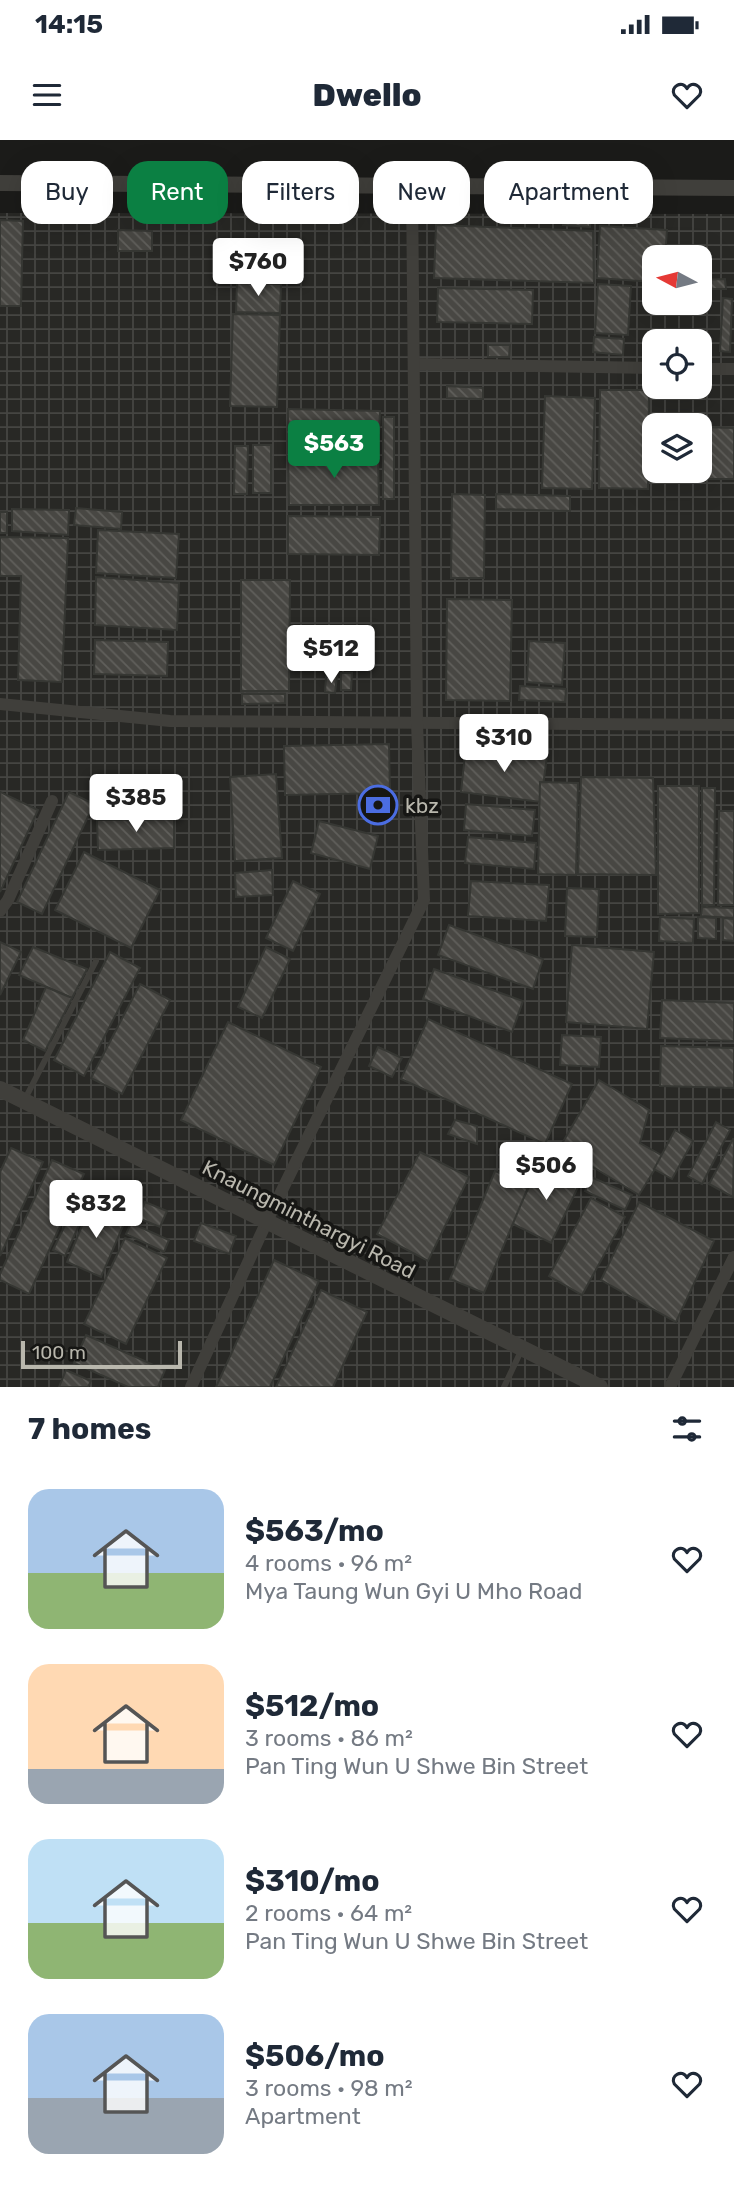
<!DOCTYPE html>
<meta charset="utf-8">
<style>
body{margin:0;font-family:Rubik,sans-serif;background:#f2f2f3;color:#1f2937;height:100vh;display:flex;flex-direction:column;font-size:26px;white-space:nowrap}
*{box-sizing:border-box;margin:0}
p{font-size:23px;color:#747a83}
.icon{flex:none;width:38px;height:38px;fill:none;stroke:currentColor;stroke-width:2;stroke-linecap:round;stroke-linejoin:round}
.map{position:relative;height:1247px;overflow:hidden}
.drawer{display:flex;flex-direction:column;background:#fff;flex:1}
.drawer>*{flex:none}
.hud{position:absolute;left:21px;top:21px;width:693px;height:63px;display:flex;gap:14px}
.needle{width:46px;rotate:277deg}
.controls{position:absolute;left:642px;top:105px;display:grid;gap:14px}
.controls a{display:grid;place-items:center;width:70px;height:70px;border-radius:14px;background:#fff;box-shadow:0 7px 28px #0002;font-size:35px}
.scale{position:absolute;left:21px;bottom:18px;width:161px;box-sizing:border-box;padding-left:7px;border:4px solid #b9b7ad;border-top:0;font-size:19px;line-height:24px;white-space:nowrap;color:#b9b7ad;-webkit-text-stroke:5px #161614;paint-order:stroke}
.price{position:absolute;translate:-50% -60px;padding:0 16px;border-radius:7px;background:#fff;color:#222;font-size:23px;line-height:46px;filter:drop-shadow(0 2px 4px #0008)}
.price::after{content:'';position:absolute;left:50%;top:42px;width:21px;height:16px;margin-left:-10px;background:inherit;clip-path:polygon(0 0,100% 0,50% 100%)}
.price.on{background:#0b8043;color:#fff}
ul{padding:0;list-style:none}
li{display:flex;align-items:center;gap:21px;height:175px;padding:0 28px}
li span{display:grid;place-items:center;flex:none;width:196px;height:140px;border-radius:21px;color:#555}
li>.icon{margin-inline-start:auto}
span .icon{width:84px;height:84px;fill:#fffc;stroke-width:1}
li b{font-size:30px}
h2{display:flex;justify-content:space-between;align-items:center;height:84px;padding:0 28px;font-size:30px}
.tag{padding:0 24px;border-radius:21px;background:#fff;box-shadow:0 7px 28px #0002;font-size:24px;line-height:63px}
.tag.on{background:#0b8043;color:#fff}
.status{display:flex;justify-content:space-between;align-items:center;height:49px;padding:0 35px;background:#fff;direction:ltr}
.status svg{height:19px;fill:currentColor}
header{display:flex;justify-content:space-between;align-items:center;height:91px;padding:0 28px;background:#fff;font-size:32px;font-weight:800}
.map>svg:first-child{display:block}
.industrial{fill:url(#industrial-grid);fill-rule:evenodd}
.building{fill:url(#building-back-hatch);stroke:#363733;stroke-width:2}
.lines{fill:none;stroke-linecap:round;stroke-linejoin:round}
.service{stroke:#403f3b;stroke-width:6}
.minor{stroke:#403f3b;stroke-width:12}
.tertiary{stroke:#403f3b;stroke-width:16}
.labels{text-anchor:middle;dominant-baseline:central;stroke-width:7;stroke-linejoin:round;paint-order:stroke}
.poi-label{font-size:21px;fill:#b9b7ad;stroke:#161614;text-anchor:start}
.street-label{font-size:21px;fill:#b9b7ad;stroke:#161614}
</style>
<div class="status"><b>14:15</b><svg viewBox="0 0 49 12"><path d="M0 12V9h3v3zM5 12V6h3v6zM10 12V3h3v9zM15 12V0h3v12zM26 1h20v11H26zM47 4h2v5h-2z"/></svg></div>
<header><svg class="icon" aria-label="menu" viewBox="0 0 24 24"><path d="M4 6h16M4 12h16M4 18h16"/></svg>Dwello<svg class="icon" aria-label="heart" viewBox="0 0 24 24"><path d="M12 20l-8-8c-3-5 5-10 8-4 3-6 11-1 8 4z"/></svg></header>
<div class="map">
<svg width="734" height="1247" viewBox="0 0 734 1247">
<defs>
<pattern id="industrial-grid" width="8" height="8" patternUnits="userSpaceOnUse" patternTransform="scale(1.75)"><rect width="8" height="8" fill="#282825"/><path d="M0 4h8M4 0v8" fill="none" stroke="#454542"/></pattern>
<pattern id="building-back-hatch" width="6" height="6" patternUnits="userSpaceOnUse" patternTransform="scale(1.75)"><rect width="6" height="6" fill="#484743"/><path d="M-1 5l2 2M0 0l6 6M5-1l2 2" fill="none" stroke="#605f5b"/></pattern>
</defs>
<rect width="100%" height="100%" fill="#1b1b19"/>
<path class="industrial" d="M 0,73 L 734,74 L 734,1247 L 0,1247 ZM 654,117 L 700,117 L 700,163 L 654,163 ZM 654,201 L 700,201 L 700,247 L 654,247 ZM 654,285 L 700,285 L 700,331 L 654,331 Z"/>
<g class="building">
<polygon points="564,69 591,70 590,87 563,85"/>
<polygon points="0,80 23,81 21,166 0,166"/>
<polygon points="436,85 593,91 594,143 434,138"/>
<polygon points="600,86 667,90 665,117 654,117 654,142 597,138"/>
<polygon points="118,90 152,91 152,111 118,111"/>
<polygon points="239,113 283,115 282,142 237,140"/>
<polygon points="725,139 726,149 700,149 700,140"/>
<polygon points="237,143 281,144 280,173 236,172"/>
<polygon points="598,144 631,146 628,195 595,193"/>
<polygon points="438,148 533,150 532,184 437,182"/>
<polygon points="723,158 732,159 730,212 720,211"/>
<polygon points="673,163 698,163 698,168 673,169"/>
<polygon points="233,174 280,175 277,267 230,266"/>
<polygon points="594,197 624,199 623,215 593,212"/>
<polygon points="649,203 654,204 654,217 648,217"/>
<polygon points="488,205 510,205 509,217 488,217"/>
<polygon points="447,246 483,248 483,259 447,258"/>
<polygon points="600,250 649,250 648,349 599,348"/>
<polygon points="545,256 595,258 592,349 542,348"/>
<polygon points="288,269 380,271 379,293 288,290"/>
<rect x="383" y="277" width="11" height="82"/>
<polygon points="700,287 734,288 734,339 655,339 655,331 700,331"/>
<polygon points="288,294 378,294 378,314 288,313"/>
<rect x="253" y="305" width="18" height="48"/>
<polygon points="235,306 248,306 247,354 234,354"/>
<polygon points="378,315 379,365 289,365 288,316"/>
<polygon points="452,354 485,355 484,438 451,438"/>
<polygon points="496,354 570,356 570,371 496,369"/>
<polygon points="76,368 122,372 121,389 74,385"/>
<polygon points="12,369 69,370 68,395 12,391"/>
<rect x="0" y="372" width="7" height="21"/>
<polygon points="288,376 380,377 379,415 288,414"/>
<polygon points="98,390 179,394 176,438 96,433"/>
<polygon points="0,397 68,398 62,542 18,540 21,436 0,436"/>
<polygon points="96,437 179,443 177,490 95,485"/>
<polygon points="241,440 290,440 289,551 241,551"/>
<polygon points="447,459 512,460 510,561 446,560"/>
<polygon points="95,500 168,502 167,536 94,534"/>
<polygon points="529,501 565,503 562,545 527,542"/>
<polygon points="341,533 352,533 351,550 341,550"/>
<polygon points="326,537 337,537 335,553 325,552"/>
<polygon points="520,546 566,549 565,562 519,560"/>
<polygon points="242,554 285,554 285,563 242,564"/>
<polygon points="389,604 390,653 285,655 284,606"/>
<polygon points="466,606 547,616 541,662 461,652"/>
<polygon points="276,634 282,718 235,721 230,637"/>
<polygon points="581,637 653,638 656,735 578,734"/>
<polygon points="540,642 578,643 576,735 538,734"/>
<polygon points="658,646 699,646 699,773 658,774"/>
<polygon points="702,648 715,648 714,765 702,765"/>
<polygon points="0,652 38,670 0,752"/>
<polygon points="69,652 94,664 42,774 17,762"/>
<polygon points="466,664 535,670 532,696 464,690"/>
<polygon points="719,671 734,671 734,765 718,765"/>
<polygon points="174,679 174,708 98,710 97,680"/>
<polygon points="319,681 378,696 370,729 311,713"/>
<polygon points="468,697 536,703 534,729 465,723"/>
<polygon points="84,712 160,750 131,808 55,770"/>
<polygon points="272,730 273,755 236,757 235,733"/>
<polygon points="293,741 320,754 293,811 266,798"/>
<polygon points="471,741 549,745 546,781 468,776"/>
<polygon points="567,748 599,749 597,797 565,796"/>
<polygon points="702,767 734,768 734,778 701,776"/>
<polygon points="660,777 694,779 693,803 659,801"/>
<polygon points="698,777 716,778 716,799 698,798"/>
<polygon points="723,778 734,779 734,801 723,800"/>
<polygon points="449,785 543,819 533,849 438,815"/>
<polygon points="0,802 21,812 0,855"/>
<polygon points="572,805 654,812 647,889 566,882"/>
<polygon points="33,807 87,829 72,858 19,835"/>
<polygon points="266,807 290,819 262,878 238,867"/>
<polygon points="110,812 140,828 84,936 54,920"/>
<polygon points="434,829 523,861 512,892 423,859"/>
<polygon points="140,844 170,860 122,954 91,938"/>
<polygon points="46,847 72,858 45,911 23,900"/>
<polygon points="662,860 734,863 734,901 660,898"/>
<polygon points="428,879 572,944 545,1004 401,939"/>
<polygon points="228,882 321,927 274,1025 181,980"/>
<polygon points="562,895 601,897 599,927 560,925"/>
<polygon points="661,906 734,908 734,948 660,946"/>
<polygon points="378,907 402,918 392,937 369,926"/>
<polygon points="599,940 649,970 640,1003 663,1016 639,1055 560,1007"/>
<polygon points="455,980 477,986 477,1004 448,994"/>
<polygon points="716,982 730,990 702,1044 688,1036"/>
<polygon points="675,990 693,1001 672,1039 654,1029"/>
<polygon points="733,999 734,999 733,1057 709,1044"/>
<polygon points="11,1008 43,1022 0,1116 0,1032"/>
<polygon points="420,1012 469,1037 428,1121 377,1094"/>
<polygon points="52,1020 84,1034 29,1154 0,1140 0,1134"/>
<polygon points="542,1021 581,1041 551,1103 511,1083"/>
<polygon points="495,1031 529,1045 484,1153 450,1139"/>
<polygon points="591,1037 632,1055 625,1070 585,1051"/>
<polygon points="97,1047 132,1064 126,1076 91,1059"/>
<polygon points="78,1058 89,1063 65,1116 53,1110"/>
<polygon points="591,1058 625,1077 582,1155 549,1136"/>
<polygon points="145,1062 167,1071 160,1087 138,1078"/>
<polygon points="639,1062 714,1101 676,1182 601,1140"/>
<polygon points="91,1064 126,1079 101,1137 67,1122"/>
<polygon points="131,1083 169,1100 164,1112 126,1094"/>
<polygon points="201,1083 236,1096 229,1114 194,1101"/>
<polygon points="125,1098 167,1118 126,1204 84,1184"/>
<polygon points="274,1120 319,1141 270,1247 216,1247"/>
<polygon points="321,1150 367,1172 333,1247 276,1247"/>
<polygon points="86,1195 165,1230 158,1247 128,1247 74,1223"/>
<polygon points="66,1230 91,1241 88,1247 59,1247"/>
</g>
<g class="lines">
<g class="service">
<polyline points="25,959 96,821"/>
<polyline points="504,1247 521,1211"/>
</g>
<g class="minor">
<polyline points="414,224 654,228"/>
<polyline points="700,229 734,229"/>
<polyline points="0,564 170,581 734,585"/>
<polyline points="0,771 8,760 52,661"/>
<polyline points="191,1247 267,1081 424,760 417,583 412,45"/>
<polyline points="670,1247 734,1117"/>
</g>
<g class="tertiary">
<polyline points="0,43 734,48"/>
<polyline points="0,949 600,1247"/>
</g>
</g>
<defs>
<symbol id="bank-ring" viewBox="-11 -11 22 22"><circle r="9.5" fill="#161614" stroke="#4b6de2" stroke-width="1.5"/><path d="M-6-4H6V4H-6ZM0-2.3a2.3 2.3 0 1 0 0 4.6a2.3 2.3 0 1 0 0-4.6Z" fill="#4b6de2"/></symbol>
</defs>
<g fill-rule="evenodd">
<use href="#bank-ring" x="356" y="643" width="44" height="44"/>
</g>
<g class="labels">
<g class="poi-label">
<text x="405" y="665">kbz</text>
</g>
<g class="street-label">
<text transform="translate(309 1079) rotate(27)">Knaungminthargyi Road</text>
</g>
</g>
</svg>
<div class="controls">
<a><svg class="needle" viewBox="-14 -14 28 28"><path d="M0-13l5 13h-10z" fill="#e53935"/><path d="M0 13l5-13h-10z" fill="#747a83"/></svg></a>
<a><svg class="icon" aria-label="locate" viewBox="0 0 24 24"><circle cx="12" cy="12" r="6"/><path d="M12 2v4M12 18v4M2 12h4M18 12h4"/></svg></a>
<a><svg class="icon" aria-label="layers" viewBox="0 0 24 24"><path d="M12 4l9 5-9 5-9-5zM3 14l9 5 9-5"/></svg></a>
</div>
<div class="scale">100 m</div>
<b class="price" style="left:258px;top:158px">$760</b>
<b class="price on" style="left:334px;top:340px">$563</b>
<b class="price" style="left:331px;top:545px">$512</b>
<b class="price" style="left:504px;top:634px">$310</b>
<b class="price" style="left:136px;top:694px">$385</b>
<b class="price" style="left:546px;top:1062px">$506</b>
<b class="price" style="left:96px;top:1100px">$832</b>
<div class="hud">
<a class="tag">Buy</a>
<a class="tag on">Rent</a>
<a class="tag">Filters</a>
<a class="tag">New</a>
<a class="tag">Apartment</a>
</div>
</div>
<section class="drawer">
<h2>7 homes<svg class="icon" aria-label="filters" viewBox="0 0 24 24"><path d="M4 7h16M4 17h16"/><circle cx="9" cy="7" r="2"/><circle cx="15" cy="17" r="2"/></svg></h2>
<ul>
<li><span style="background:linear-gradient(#a9c7e8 60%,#8fb573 0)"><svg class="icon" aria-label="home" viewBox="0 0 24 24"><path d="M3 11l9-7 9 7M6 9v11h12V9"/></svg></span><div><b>$563/mo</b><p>4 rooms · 96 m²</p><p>Mya Taung Wun Gyi U Mho Road</p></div><svg class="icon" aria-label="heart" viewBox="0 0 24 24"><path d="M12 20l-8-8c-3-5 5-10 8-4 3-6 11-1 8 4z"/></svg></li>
<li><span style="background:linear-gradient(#ffd9b3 75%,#9aa5b1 0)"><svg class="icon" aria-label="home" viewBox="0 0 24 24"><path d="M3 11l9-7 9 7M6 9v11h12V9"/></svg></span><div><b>$512/mo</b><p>3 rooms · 86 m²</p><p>Pan Ting Wun U Shwe Bin Street</p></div><svg class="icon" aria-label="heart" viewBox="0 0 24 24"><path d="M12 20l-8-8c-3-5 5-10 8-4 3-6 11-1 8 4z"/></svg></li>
<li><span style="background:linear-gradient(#bfe0f5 60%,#8fb573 0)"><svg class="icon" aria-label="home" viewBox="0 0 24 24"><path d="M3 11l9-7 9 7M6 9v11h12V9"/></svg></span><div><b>$310/mo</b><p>2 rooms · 64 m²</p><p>Pan Ting Wun U Shwe Bin Street</p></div><svg class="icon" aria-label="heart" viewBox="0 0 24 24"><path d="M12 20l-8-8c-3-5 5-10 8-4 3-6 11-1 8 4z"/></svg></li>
<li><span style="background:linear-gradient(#a9c7e8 60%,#9aa5b1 0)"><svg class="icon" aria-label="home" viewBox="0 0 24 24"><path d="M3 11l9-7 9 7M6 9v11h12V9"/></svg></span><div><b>$506/mo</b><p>3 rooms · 98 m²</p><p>Apartment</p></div><svg class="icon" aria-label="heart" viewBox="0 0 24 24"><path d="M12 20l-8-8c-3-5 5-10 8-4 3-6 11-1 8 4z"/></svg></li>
</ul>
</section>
